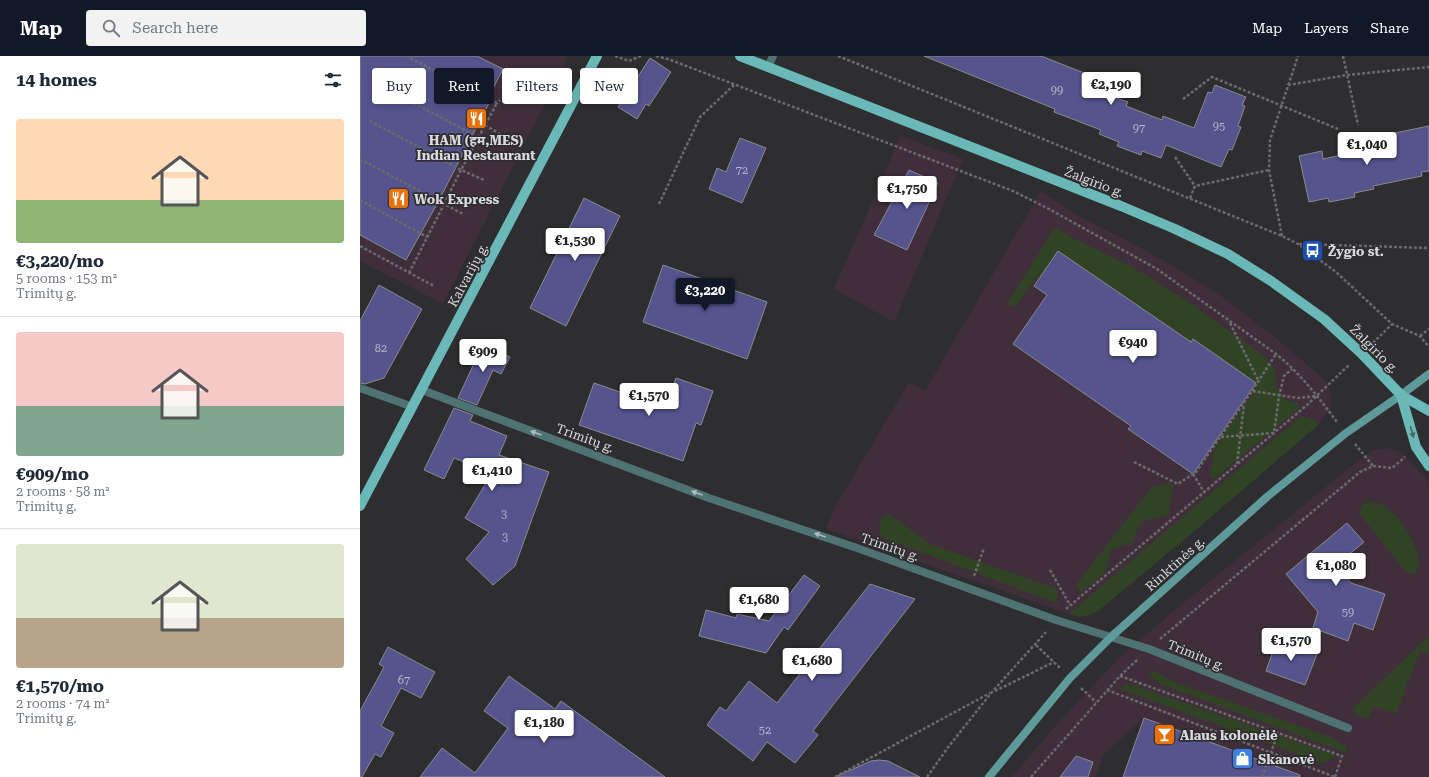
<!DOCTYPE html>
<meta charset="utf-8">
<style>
body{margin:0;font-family:"Roboto Serif","Noto Sans Devanagari",serif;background:#f2f2f3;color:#1f2937;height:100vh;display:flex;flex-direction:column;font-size:15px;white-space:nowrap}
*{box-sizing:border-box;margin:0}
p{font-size:13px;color:#747a83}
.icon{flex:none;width:22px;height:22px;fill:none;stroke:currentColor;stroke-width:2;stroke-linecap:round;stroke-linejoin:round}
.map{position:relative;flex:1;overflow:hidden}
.panel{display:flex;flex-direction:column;background:#fff;width:360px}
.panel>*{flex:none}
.top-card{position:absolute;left:12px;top:12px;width:380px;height:36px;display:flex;gap:8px}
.price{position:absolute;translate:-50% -34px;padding:0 9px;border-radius:4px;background:#fff;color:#222;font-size:13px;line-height:26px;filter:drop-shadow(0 1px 2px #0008)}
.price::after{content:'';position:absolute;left:50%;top:24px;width:12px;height:9px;margin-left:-6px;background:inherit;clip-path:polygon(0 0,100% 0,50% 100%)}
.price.current{background:#111827;color:#fff}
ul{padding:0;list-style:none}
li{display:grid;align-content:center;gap:8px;height:212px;padding:0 16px}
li+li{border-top:1px solid #e0e1e3}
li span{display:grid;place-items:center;height:124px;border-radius:4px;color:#555}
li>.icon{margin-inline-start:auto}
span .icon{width:72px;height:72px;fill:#fffc;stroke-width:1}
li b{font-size:17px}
h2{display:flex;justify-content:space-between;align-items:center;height:48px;padding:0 16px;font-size:17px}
.chip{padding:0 14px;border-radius:4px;background:#fff;box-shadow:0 2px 6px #0003;font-size:14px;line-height:36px}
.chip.current{background:#111827;color:#fff}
header{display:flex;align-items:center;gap:24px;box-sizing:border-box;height:56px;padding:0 20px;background:#111827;color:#fff}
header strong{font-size:19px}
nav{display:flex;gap:22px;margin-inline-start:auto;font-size:14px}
.search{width:280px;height:36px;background:#f2f2f3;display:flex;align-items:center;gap:10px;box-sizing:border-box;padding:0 14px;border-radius:4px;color:#747a83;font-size:15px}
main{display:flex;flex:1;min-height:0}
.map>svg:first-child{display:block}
.commercial{fill:#402f3a}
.green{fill:#304425}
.building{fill:#55548d;stroke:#8a8a8e}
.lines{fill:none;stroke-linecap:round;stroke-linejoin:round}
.path{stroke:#6b6a6d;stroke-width:2.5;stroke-dasharray:3 2;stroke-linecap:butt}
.street{stroke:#4f7373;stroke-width:8}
.secondary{stroke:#5f9a9a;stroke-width:8}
.primary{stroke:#6bb8b8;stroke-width:10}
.oneway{fill:#466566}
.oneway2{fill:#b0babc}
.labels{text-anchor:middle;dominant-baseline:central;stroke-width:3.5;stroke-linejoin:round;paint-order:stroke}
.number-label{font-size:11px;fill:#b9b8c8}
.poi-label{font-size:13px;font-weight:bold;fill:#dad9db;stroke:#2e2d30;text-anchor:start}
.street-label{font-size:13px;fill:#dad9db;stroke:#2e2d30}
</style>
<header>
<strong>Map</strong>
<div class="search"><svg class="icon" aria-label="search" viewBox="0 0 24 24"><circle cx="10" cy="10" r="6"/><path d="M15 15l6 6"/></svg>Search here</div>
<nav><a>Map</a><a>Layers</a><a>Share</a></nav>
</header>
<main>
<section class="panel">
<h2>14 homes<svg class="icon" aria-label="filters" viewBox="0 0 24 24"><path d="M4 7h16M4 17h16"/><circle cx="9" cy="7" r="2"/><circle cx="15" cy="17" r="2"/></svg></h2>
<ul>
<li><span style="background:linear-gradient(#ffd9b3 65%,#8fb573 0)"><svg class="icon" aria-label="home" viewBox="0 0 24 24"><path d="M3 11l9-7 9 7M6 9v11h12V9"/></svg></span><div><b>€3,220/mo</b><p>5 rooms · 153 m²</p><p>Trimitų g.</p></div></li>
<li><span style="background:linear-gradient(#f6c9c9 60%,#7fa58c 0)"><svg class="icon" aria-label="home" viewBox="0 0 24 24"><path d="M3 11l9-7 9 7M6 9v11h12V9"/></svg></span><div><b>€909/mo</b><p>2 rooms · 58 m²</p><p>Trimitų g.</p></div></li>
<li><span style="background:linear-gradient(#dfe7d0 60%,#b9a48a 0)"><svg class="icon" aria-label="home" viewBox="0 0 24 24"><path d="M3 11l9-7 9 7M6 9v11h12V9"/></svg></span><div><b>€1,570/mo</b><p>2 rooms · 74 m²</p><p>Trimitų g.</p></div></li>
</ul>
</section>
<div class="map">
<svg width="1069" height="721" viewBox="0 0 1069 721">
<rect width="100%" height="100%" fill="#2e2d30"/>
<g class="commercial">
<polygon points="0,0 207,0 203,12 83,248 0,205"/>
<polygon points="541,80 603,103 534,266 474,233"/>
<polygon points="681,135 717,159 770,186 820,214 861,240 916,282 965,324 970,336 972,343 970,352 959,368 843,468 738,555 730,559 720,561 709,558 466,473 475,451 549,326 565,335"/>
<polygon points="1028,392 1041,396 1063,418 1069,428 1069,721 946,721 784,662 744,698 736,721 652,721 696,669 758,603 811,557 999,404 1012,394"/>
</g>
<g class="green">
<polygon points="695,171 713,182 774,212 832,248 904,300 915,313 916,329 923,343 938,347 938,353 854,423 850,421 855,390 897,332 896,327 833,283 831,286 698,195 678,223 676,222 655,251 647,248"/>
<path d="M 943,360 L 952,363 L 959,368 L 843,468 L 738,555 C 728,561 720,561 709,558 L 939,362 Z"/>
<path d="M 811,427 L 813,430 L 809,456 L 806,460 C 782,466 779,460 774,486 L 750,494 L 747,514 L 721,537 L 716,529 L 792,431 Z"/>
<path d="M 1011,446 C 1033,446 1058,487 1059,507 C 1059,510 1058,513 1056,516 L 1052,518 L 1046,516 L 999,457 L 1003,448 Z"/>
<path d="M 529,458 L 570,488 L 697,533 L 697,542 L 698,548 L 521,481 C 519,473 519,468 523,460 Z"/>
<polygon points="1069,580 1069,598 1060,595 1036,658 1013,650 1008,663 996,659 993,653"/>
<polygon points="795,615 814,626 968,680 987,691 986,697 800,628 788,618"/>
<polygon points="766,627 978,700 962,707 760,633"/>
</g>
<g class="building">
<polygon points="0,0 117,0 143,13 126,46 129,47 77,148 46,204 0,179"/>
<polygon points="564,0 681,0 742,24 741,28 748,31 746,38 768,46 766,50 802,64 803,60 834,72 848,36 852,37 855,29 886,41 882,49 885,50 878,70 881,71 872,94 869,93 861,111 806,89 801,102 782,95 781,99 757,90 759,86 739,78 741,74 694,56 695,53"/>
<polygon points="290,2 311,16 289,50 286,48 277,63 258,51"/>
<polygon points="1069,70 1069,115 1061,116 1062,120 1013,130 1014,133 994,137 995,141 969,146 968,142 949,146 939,100 962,95 963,103 1015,92 1013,85 1021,83 1020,80"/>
<polygon points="380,82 406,92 382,147 349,133 357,112 366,116"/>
<polygon points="549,114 578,127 547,194 514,179"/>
<polygon points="224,142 260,160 206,270 170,252"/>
<polygon points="698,195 831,286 833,283 896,327 833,418 768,373 771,370 653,288 687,239 674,230"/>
<polygon points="303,209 407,246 387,303 283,266"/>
<polygon points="19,229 62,253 24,322 5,328 0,327 0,265"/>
<polygon points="123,288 150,301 141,318 133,314 117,349 98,342"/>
<polygon points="316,322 353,335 341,369 336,367 323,405 219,369 234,327 306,352"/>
<polygon points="94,352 113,359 110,365 147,380 139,399 189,416 155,510 133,529 106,503 129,476 105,462 132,417 94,402 84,423 64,414"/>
<polygon points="987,467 1004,486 976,509 991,527 1025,538 1013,574 994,567 988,585 953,572 958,556 926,518"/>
<polygon points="444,519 460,530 428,574 424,571 406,597 339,580 346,554 376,562 377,558 409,565"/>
<polygon points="510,528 555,543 453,675 458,679 435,707 407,686 393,705 347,669 360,651 366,655 389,625 417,647"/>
<polygon points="917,584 957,598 945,629 906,615"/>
<polygon points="28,591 75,616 61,642 41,632 21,670 34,677 21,701 15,698 2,721 0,721 0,655 24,611 19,608"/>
<polygon points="149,620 195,653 201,645 305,721 60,721 82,692 115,717 148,672 124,655"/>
<polygon points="784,662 940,719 940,721 763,721"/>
<polygon points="716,700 733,706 728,721 700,721"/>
<polygon points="519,704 528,705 560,721 475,721 511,705"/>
</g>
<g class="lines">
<g class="path">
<polyline points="46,0 137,47 140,44"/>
<polyline points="255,0 269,5 281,0"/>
<path d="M 296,0 L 308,3 L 653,135 L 689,153 L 797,213 L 916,298 C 940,317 959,342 977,366"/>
<polyline points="478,0 922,180 938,188 976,216 1032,268 1060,280 1069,291"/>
<polyline points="983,0 998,69"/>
<polyline points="928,29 987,19 1069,11"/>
<polyline points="27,33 118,81"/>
<polyline points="823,43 852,21 978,73"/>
<polyline points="10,65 101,114 137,47"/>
<polyline points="125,69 150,84"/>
<polyline points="815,101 835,130"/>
<polyline points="0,103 84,148 101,114 124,124"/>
<polyline points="830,142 835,130 909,114"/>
<polyline points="0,144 67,181"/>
<polyline points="299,148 340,61 374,29"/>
<polyline points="922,180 909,114 910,84 938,0"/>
<polyline points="939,188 1069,192"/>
<polyline points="0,190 74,230"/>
<polyline points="49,217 84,148 103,158"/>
<polyline points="870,267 899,326"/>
<polyline points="1060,280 1069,273"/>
<polyline points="1013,287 1032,268"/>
<polyline points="892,335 916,298"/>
<polyline points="861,381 914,377 919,340 924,320 932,313"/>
<polyline points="995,388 1013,410"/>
<polyline points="774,406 818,428 836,416 892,335 938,342 956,340"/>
<polyline points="877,408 884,348"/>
<polyline points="833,418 844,436"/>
<polyline points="690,514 710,549"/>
<polyline points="614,520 624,492"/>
<polyline points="706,553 947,349 990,308"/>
<polyline points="800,583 1000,416 1013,410 1032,412 1045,401"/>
<polyline points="676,589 700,612"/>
<polyline points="760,620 982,700 975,721"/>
<polyline points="721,632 736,646"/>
<polyline points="747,634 975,721"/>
<polyline points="635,635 694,606"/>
<polyline points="475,721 630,637"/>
<polyline points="567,721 589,690 632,636 686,576"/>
<polyline points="671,721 760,620 777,604"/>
<polyline points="902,721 918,677"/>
</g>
<g class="street">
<polyline points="408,11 413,0"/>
<polyline points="0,332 53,351"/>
<polyline points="62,334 349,442 497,492 696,564 789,593 988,672"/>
</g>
<polyline class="secondary" points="629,721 710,622 751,581 908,440 986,377 1041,339 1069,318"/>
<g class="primary">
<polyline points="380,0 761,150 815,173 868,198 911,225 964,263 1001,297 1041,339 1069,355"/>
<polyline points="1041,339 1056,391 1069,410"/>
<polyline points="0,450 237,0"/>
</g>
</g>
<defs><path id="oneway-solid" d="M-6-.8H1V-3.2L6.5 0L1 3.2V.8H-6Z"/></defs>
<use class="oneway" href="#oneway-solid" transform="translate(1052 376) rotate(74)"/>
<g class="oneway2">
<use href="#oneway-solid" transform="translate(176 377) rotate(-160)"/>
<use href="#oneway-solid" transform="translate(337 437) rotate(-160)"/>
<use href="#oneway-solid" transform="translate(460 479) rotate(-161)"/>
</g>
<defs>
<symbol id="restaurant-square" viewBox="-11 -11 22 22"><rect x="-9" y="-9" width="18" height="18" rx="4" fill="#e8710a" stroke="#2e2d30"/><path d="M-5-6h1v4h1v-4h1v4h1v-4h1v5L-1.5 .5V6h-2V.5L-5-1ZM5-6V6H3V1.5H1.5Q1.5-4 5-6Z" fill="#fff"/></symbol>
<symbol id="bus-square" viewBox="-11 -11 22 22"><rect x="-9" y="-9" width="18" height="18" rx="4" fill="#1a4fb4" stroke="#2e2d30"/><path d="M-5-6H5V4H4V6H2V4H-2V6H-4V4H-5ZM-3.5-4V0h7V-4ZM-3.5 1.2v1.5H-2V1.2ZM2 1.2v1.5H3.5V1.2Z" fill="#fff"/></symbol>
<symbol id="bar-square" viewBox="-11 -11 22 22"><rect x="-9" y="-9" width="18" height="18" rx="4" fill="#e8710a" stroke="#2e2d30"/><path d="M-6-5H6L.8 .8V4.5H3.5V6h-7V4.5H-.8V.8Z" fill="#fff"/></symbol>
<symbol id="shop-square" viewBox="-11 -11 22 22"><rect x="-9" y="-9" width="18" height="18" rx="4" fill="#3f7fe0" stroke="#2e2d30"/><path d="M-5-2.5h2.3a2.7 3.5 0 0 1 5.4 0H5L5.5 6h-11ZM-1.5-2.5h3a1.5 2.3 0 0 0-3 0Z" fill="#fff"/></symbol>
</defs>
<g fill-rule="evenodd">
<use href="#restaurant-square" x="104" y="50" width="25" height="25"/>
<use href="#restaurant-square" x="26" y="130" width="25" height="25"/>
<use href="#bus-square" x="940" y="182" width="25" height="25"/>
<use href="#bar-square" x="792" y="666" width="25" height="25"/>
<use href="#shop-square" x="870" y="690" width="25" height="25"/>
</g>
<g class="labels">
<g class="number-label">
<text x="697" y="34">99</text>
<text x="859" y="70">95</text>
<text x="779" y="72">97</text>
<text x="382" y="114">72</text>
<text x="21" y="292">82</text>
<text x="144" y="458">3</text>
<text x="145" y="481">3</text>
<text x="988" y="556">59</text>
<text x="44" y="624">67</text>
<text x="405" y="674">52</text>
</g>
<g class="poi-label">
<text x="116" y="84" text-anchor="middle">HAM (हम,MES)<tspan x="116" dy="15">Indian Restaurant</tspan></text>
<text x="54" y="143">Wok Express</text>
<text x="968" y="195">Žygio st.</text>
<text x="820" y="679">Alaus kolonėlė</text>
<text x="898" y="703">Skanovė</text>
</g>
<g class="street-label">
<text transform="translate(734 126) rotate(21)">Žalgirio g.</text>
<text transform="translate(108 219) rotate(-62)">Kalvarijų g.</text>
<text transform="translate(1014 293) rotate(45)">Žalgirio g.</text>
<text transform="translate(225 382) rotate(20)">Trimitų g.</text>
<text transform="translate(530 491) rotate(19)">Trimitų g.</text>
<text transform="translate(815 508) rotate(-42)">Rinktinės g.</text>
<text transform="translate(836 599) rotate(22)">Trimitų g.</text>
</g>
</g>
</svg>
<b class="price" style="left:751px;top:50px">€2,190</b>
<b class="price" style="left:1007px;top:110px">€1,040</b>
<b class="price" style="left:547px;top:154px">€1,750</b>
<b class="price" style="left:215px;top:206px">€1,530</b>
<b class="price current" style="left:345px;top:256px">€3,220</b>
<b class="price" style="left:773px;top:308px">€940</b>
<b class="price" style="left:123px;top:317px">€909</b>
<b class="price" style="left:289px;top:361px">€1,570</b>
<b class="price" style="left:132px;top:436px">€1,410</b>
<b class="price" style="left:976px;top:531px">€1,080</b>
<b class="price" style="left:399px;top:565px">€1,680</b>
<b class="price" style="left:931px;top:606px">€1,570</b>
<b class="price" style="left:452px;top:626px">€1,680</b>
<b class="price" style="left:184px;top:688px">€1,180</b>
<div class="top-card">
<a class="chip">Buy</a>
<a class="chip current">Rent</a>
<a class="chip">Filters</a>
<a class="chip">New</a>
</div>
</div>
</main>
